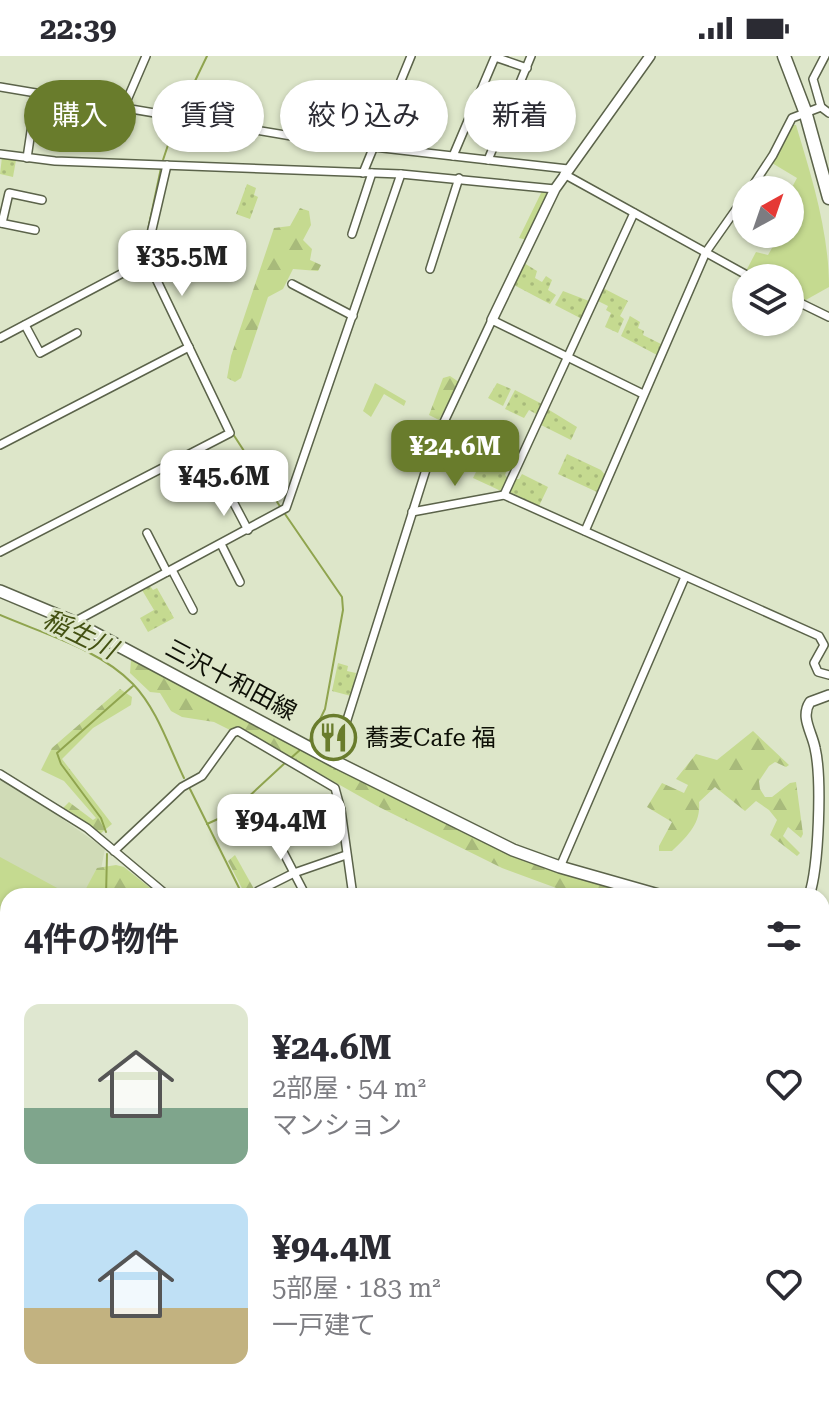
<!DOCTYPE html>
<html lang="ja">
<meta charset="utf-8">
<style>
body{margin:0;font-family:"Roboto Serif","Noto Sans JP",serif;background:#f2f2f3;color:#2b2b33;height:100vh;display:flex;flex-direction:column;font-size:30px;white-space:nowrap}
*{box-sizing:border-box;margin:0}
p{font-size:26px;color:#7c7c81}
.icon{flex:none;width:44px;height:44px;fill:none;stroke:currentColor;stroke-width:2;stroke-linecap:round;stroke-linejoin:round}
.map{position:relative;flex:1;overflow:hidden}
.drawer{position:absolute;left:0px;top:832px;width:830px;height:514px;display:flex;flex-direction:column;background:#fff;border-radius:24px 24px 0 0;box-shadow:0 2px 6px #0004}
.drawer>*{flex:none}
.hud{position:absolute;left:24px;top:24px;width:782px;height:72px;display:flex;gap:16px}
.needle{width:52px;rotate:40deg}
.fabs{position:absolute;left:732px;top:120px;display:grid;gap:16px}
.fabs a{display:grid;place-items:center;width:72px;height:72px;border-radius:50%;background:#fff;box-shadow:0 2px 6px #0004;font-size:40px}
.price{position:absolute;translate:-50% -68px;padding:0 18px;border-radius:16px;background:#fff;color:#222;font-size:26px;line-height:52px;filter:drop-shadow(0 2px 4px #0008)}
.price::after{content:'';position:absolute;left:50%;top:48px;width:24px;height:18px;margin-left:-12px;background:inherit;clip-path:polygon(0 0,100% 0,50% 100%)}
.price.current{background:#697c2c;color:#fff}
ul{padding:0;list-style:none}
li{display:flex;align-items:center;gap:24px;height:200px;padding:0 24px}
li span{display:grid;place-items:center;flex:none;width:224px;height:160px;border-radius:16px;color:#555}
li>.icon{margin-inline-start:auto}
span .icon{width:96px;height:96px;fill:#fffc;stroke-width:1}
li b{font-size:34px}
h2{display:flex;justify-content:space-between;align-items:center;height:96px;padding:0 24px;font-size:34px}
.tag{padding:0 28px;border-radius:36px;background:#fff;box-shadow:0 2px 6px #0004;font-size:28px;line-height:72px}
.tag.current{background:#697c2c;color:#fff}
.status{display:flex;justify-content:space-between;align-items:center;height:56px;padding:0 40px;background:#fff;direction:ltr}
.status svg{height:22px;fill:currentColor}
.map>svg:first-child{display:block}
.built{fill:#d0dbb7}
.green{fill:#c5da90}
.forest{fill:url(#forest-firs)}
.garden{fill:url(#garden-dots)}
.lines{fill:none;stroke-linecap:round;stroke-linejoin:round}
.stream{stroke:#8fa44e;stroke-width:2}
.street-tunnel{stroke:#bec6ac;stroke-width:7;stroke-dasharray:7 3.5;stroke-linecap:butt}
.street-casing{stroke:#5b634a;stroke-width:10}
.secondary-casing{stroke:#5b634a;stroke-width:12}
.primary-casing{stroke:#5b634a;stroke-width:14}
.highway-casing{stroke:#5b634a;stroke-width:15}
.street{stroke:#fff;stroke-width:7}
.secondary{stroke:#fff;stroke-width:9}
.primary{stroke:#fff;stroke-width:11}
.highway{stroke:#fff;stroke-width:12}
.labels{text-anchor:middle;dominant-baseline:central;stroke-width:6;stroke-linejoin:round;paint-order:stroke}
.street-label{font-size:24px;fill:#0d0f06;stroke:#dde6c9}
.poi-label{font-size:24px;fill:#0d0f06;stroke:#dde6c9;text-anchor:start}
.water-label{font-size:26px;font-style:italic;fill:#435112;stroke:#dde6c9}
</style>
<div class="status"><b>22:39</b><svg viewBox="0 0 49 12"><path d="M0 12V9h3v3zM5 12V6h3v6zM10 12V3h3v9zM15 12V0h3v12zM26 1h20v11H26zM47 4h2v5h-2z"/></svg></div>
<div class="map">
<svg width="829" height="1345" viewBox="0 0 829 1345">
<defs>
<pattern id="forest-firs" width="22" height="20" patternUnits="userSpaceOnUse" patternTransform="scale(2)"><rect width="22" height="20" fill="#c5da90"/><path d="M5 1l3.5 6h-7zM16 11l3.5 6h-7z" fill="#a8ba7b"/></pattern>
<pattern id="garden-dots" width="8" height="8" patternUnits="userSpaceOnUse" patternTransform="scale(2)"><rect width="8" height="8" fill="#c5da90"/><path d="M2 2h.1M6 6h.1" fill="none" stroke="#a8ba7b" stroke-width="1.8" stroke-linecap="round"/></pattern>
</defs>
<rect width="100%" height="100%" fill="#dde6c9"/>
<g class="built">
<polygon points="0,724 54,757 105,793 100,818 88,840 8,840 8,900 0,896"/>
<polygon points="0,943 8,949 8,1223 0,1237"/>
</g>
<g class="green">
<path d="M 792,69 L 796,69 C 812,122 829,176 829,231 L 804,245 L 790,238 L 790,222 L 760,222 L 746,215 L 756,196 L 768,199 L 780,178 L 790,178 L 790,135 L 797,122 L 772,107 Z"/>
<polygon points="0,801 72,840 8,840 8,890 0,886"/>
</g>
<g class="forest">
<polygon points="542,135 546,135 548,140 527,184 519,182"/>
<polygon points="300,152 309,155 311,169 303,184 312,193 310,204 321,209 318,215 293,213 283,233 268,241 241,322 235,326 227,322 231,300 274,172 290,170"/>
<polygon points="450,320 459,326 439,364 429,359 443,322"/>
<polygon points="375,327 406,345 404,350 384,338 371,361 363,355"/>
<polygon points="131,604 476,783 540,810 643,840 578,840 502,812 377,750 239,672 230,674 214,666 182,661 171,655 160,637 150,636 130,617"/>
<polygon points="120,633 132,641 131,649 93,672 62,703 112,768 100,778 63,752 69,746 93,764 96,762 64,725 41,714 52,692"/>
<path d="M 753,675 L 789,709 L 786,711 L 775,706 L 769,710 L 759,725 L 760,733 L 765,741 L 772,741 L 790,727 L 796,726 L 803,778 L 801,782 L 788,771 L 783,780 L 800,797 L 797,800 L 770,779 L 777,764 L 769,754 L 756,745 L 745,755 L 715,731 L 699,746 C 701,768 687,780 672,795 L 659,795 L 659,790 L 672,766 L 647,751 L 662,727 L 684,737 L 688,729 L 676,723 L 696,698 L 717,704 Z"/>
<polygon points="235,799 258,840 246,840 228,805"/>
<polygon points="116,809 124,811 154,835 149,840 82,840 97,812"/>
<polygon points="8,1181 10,1338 0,1344 0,1191"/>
</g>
<g class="garden">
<polygon points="2,101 16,104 13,121 0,118"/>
<polygon points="247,128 256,132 254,139 258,141 250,163 236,158"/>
<polygon points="524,207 537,215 535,222 542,226 546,220 552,224 548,234 556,239 550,248 514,229"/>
<polygon points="603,232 628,245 620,260 624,263 618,277 605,271 611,257 606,254 608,250 598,245"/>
<polygon points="563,235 589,245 582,263 555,249"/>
<polygon points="630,260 640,266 638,272 644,275 643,279 663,289 657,299 621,280"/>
<polygon points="497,327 511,333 503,350 488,342"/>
<polygon points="515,334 542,348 536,358 529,354 524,362 505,353"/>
<polygon points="546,352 577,371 571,384 539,368"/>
<polygon points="567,398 601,414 605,419 597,436 558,418"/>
<polygon points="484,400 508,411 505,419 508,422 501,435 473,422"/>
<polygon points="522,418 548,431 539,450 510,436 515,423 519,423"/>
<polygon points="150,530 153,534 157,532 174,562 148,576 140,562 154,554 142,534"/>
<polygon points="338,607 348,610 347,615 356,617 351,640 332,635"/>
</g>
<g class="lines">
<g class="stream">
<polyline points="180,56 207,0"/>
<polyline points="163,104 176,65"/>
<polyline points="147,200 146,183 161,112"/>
<polyline points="233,378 281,452"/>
<polyline points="285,458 342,541 343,554 325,653 309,686"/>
<path d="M 0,559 C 44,578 99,593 133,628 C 157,653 169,691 184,722"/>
<polyline points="291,702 301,693"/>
<polyline points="190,733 243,840"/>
<polyline points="207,768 231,757 286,706"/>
<polyline points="106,776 101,762 61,708 57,697 133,630"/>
<polyline points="106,840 107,798"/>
<polyline points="822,919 829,920"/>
<polyline points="0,1266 8,1251"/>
</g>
<polyline class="street-tunnel" points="822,983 829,983"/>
<defs>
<g id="street">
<polyline points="825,0 813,23 821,51 829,57"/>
<polyline points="0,31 321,85 568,113"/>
<polyline points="124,51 146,0"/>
<polyline points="321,85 333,53 381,70"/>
<polyline points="0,98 55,105 401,118 555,133"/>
<polyline points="453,100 495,1 527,12"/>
<polyline points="27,102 33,62"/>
<polyline points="488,104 531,0"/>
<polyline points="363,117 411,0"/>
<polyline points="564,118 752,222"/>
<polyline points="750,134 773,99 792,62 821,51"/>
<polyline points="0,167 35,174"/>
<polyline points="2,167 9,137 42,144"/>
<polyline points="352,178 372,117"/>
<polyline points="430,213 459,122"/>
<polyline points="292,228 353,260"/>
<polyline points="790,242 829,261"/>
<polyline points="25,269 40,297 77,277"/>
<polyline points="0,282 153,201 150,182 167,109"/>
<polyline points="0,389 189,291"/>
<polyline points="228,436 248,474"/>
<polyline points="504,439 634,157"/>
<polyline points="412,456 504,439 819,580 824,589 814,607 818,616 829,619"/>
<polyline points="585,475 706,196 746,139"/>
<polyline points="147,477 167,516"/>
<polyline points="221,488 240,526"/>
<polyline points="0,496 230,377 148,206"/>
<polyline points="172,514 193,554"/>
<polyline points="74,566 286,452 401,118"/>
<polyline points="334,705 435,385 492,264 643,338"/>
<polyline points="0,718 87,772 168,840"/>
<polyline points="114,795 182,731 202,720 233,677 238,675 335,732 341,754 353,840"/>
<polyline points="560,811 685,521"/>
<polyline points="261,840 258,835 294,817 346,799"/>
<polyline points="306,840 278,786 341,754"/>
<polyline points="305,1338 324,1345"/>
<polyline points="197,1345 201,1338"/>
</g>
<g id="secondary">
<polyline points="492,264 555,133 650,0"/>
<path d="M 809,840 C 819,811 822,722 815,692 C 812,676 800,661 810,646 L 829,639"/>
<polyline points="0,934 8,939"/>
<polyline points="672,1338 685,1345"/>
<polyline points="531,1345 537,1338"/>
</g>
<g id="primary">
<polyline points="0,535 74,566 334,705 513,794 560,811 662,840"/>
<polyline points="822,885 829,887"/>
</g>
<g id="highway">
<polyline points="784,0 805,55 829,142"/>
<polyline points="822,1245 829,1049"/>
<polyline points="818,1345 819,1338"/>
</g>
</defs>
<use href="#street" class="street-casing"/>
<use href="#secondary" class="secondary-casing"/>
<use href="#primary" class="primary-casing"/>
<use href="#highway" class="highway-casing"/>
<use href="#street" class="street"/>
<use href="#secondary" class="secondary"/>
<use href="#primary" class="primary"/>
<use href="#highway" class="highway"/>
</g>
<defs>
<symbol id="restaurant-ring" viewBox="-11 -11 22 22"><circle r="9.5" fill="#dde6c9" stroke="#697c2c" stroke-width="1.5"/><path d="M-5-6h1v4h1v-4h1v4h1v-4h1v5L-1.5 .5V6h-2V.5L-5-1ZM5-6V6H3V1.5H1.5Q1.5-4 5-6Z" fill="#697c2c"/></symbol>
</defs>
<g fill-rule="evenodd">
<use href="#restaurant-ring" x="308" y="656" width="51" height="51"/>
</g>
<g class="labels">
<g class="street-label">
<text transform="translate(231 624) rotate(28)">三沢十和田線</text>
</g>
<g class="poi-label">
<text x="365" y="682">蕎麦Cafe 福</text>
</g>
<g class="water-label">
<text transform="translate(80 578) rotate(26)">稲生川</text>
</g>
</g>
</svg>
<div class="fabs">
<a><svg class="needle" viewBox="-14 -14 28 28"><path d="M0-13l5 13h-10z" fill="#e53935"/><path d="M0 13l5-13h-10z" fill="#7c7c81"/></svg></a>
<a><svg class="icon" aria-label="layers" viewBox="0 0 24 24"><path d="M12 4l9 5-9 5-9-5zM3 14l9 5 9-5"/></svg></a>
</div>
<b class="price" style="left:182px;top:242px">¥35.5M</b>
<b class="price current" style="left:455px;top:432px">¥24.6M</b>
<b class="price" style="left:224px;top:462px">¥45.6M</b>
<b class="price" style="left:281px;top:806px">¥94.4M</b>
<div class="hud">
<a class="tag current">購入</a>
<a class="tag">賃貸</a>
<a class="tag">絞り込み</a>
<a class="tag">新着</a>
</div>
<section class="drawer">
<h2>4件の物件<svg class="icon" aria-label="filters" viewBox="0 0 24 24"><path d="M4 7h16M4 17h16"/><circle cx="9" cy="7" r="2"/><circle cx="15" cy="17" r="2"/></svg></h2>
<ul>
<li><span style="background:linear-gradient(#dfe7d0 65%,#7fa58c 0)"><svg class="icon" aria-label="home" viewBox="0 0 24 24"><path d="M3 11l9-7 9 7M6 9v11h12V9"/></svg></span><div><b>¥24.6M</b><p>2部屋 · 54 m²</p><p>マンション</p></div><svg class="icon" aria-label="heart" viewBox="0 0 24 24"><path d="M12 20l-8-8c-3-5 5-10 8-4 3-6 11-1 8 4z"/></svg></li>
<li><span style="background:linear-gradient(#bfe0f5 65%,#c2b280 0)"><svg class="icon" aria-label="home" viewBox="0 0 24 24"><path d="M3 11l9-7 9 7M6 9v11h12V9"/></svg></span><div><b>¥94.4M</b><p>5部屋 · 183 m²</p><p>一戸建て</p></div><svg class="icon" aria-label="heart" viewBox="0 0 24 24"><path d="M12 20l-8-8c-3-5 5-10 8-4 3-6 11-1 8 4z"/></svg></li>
</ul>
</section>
</div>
